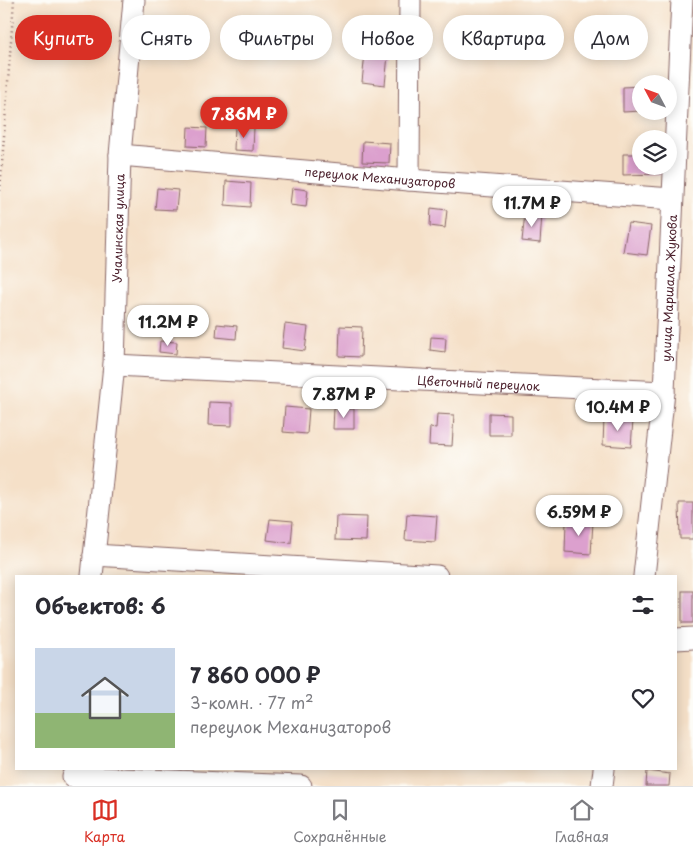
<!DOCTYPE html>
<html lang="ru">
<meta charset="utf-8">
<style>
body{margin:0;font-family:"Playpen Sans",sans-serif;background:#f2f2f3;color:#2b2b33;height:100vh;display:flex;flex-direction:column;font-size:19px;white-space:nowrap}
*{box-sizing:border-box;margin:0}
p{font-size:16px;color:#7c7c81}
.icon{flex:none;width:28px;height:28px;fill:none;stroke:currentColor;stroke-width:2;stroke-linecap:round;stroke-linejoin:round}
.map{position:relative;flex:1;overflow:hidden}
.panel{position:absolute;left:15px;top:575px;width:662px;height:195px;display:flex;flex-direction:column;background:#fff;border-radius:0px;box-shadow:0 2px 12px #0003}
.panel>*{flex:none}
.guide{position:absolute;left:15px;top:15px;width:664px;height:45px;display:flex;gap:10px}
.needle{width:32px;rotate:311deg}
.fabs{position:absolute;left:632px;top:75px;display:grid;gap:10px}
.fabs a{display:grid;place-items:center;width:45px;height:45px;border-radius:50%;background:#fff;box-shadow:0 2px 12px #0003;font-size:25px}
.price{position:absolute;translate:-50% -42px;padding:0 11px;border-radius:18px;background:#fff;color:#222;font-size:16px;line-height:32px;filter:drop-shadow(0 1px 2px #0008)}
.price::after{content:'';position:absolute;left:50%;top:30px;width:15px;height:11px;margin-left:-8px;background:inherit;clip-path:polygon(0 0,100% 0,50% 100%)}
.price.current{background:#d93025;color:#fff}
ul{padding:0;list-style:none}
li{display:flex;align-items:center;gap:15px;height:125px;padding:0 20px}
li span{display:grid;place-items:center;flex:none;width:140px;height:100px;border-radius:0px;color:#555}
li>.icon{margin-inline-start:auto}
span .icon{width:60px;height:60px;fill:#fffc;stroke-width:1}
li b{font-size:21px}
h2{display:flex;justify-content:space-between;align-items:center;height:60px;padding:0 20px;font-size:21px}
.tag{padding:0 18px;border-radius:22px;background:#fff;box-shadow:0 2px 12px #0003;font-size:18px;line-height:45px}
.tag.current{background:#d93025;color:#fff}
.tabs{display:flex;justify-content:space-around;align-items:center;height:70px;border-top:1px solid #e1e1e2;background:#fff;font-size:14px;color:#7c7c81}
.tabs a{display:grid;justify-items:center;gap:2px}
.tabs .current{color:#d93025}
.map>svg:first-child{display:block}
.building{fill:#dca0ce}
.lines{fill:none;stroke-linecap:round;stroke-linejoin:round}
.minor-casing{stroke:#866362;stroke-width:23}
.path{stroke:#866362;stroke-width:2.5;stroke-dasharray:1 4;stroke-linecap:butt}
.minor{stroke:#fff;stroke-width:21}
.labels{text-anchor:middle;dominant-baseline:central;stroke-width:4;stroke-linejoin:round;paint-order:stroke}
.street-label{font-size:12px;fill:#4a1f2b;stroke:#fdfcf7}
</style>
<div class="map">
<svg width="693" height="786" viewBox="0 0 693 786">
<rect width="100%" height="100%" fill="#fdfcf7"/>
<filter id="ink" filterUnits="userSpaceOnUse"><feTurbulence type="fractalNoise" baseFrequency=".02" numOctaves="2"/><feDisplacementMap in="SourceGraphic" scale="10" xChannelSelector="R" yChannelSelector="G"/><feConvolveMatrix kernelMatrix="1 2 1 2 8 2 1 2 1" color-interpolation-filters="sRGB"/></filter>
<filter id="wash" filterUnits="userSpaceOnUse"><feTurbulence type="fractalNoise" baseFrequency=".0096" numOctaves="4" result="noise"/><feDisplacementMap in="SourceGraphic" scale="20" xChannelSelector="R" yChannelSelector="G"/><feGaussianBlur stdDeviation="1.12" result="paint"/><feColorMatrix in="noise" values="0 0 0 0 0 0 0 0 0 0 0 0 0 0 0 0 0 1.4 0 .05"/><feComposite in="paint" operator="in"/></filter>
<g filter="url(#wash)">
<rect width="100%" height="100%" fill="#f5e0c8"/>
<g id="blocks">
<g class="building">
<polygon points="365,53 388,55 385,85 362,82"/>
<polygon points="641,86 641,111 623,112 623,87"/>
<polygon points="235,126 254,127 253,151 234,150"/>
<polygon points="188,127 207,128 206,147 187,146"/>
<polygon points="363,141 390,143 389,163 362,162"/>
<polygon points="623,154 641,154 641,166 661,166 661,174 623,175"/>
<polygon points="226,181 251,183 250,207 225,205"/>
<polygon points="157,188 178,190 176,210 155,209"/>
<polygon points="292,188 308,190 306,207 290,205"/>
<polygon points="431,208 447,210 445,228 430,226"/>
<polygon points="525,213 542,214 540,243 522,241"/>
<polygon points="628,223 651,226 647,255 623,252"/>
<polygon points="217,324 237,326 236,339 216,337"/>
<polygon points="285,324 308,327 305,351 282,348"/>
<polygon points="340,326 362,327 361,357 339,356"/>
<polygon points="431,337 446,338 445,352 430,350"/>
<polygon points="160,341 177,342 176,354 159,352"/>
<polygon points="209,402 232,403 232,426 208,425"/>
<polygon points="285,407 309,409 307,434 283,432"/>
<polygon points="334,408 354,409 354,429 333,429"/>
<polygon points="489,413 511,414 511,435 489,435"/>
<polygon points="437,414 454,415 452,446 429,445 430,427 436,428"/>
<polygon points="604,418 633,420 631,447 603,445"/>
<polygon points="679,503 693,503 693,539 680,539"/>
<polygon points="407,514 437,516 435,542 405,540"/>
<polygon points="336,516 367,517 366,541 335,540"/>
<polygon points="270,519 293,521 291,543 267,540"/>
<polygon points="566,521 593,522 591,554 565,552"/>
<rect x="682" y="591" width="11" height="32"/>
<polygon points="647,771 670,774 669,786 646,786"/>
</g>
</g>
</g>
<g filter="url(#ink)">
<use href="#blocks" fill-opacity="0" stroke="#866362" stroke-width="1"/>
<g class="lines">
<defs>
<g id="minor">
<path id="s1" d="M 120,155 L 409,180 L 672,199"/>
<polyline points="409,180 410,0"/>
<path id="s2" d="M 114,365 L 664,392"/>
<polyline points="94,555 437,576"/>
<path id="s3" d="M 92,576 L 114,365 L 120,155 L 134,0"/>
<path id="s4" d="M 644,576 L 664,392 L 682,0"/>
<polyline points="676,639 693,638"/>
<polyline points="73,777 301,786"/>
<polyline points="602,786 604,769"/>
</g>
</defs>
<use href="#minor" class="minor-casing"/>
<polyline class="path" points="0,191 14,0"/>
<use href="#minor" class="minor"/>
</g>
</g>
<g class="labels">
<g class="street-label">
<text stroke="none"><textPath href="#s1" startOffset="261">переулок Механизаторов</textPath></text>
<text stroke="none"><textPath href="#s3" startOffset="349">Учалинская улица</textPath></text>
<text stroke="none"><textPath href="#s4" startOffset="289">улица Маршала Жукова</textPath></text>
<text stroke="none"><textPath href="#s2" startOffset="365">Цветочный переулок</textPath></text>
</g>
</g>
</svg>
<div class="fabs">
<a><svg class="needle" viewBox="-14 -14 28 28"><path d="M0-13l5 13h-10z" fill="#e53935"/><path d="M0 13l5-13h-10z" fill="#7c7c81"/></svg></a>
<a><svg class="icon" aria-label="layers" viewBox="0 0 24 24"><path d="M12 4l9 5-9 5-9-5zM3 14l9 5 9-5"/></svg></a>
</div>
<b class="price current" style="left:244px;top:139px">7.86M ₽</b>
<b class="price" style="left:532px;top:228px">11.7M ₽</b>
<b class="price" style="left:168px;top:347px">11.2M ₽</b>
<b class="price" style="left:344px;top:419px">7.87M ₽</b>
<b class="price" style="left:618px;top:432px">10.4M ₽</b>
<b class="price" style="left:579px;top:537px">6.59M ₽</b>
<div class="guide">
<a class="tag current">Купить</a>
<a class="tag">Снять</a>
<a class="tag">Фильтры</a>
<a class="tag">Новое</a>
<a class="tag">Квартира</a>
<a class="tag">Дом</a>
</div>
<section class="panel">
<h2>Объектов: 6<svg class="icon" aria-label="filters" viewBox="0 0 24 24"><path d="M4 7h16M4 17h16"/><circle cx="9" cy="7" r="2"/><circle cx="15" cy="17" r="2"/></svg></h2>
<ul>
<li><span style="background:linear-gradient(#c9d6e8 65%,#8fb573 0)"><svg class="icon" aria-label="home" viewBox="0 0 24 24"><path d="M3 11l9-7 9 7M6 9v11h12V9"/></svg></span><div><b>7 860 000 ₽</b><p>3-комн. · 77 m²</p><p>переулок Механизаторов</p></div><svg class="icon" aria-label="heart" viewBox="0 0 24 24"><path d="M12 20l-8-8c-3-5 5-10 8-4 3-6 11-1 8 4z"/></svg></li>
</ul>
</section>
</div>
<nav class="tabs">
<a class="current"><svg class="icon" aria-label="map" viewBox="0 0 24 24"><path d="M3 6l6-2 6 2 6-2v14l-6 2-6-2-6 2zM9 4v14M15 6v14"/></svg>Карта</a>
<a><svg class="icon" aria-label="saved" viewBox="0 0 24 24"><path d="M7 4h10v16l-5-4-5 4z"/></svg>Сохранённые</a>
<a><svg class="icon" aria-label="home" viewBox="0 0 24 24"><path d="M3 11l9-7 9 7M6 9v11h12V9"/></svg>Главная</a>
</nav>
